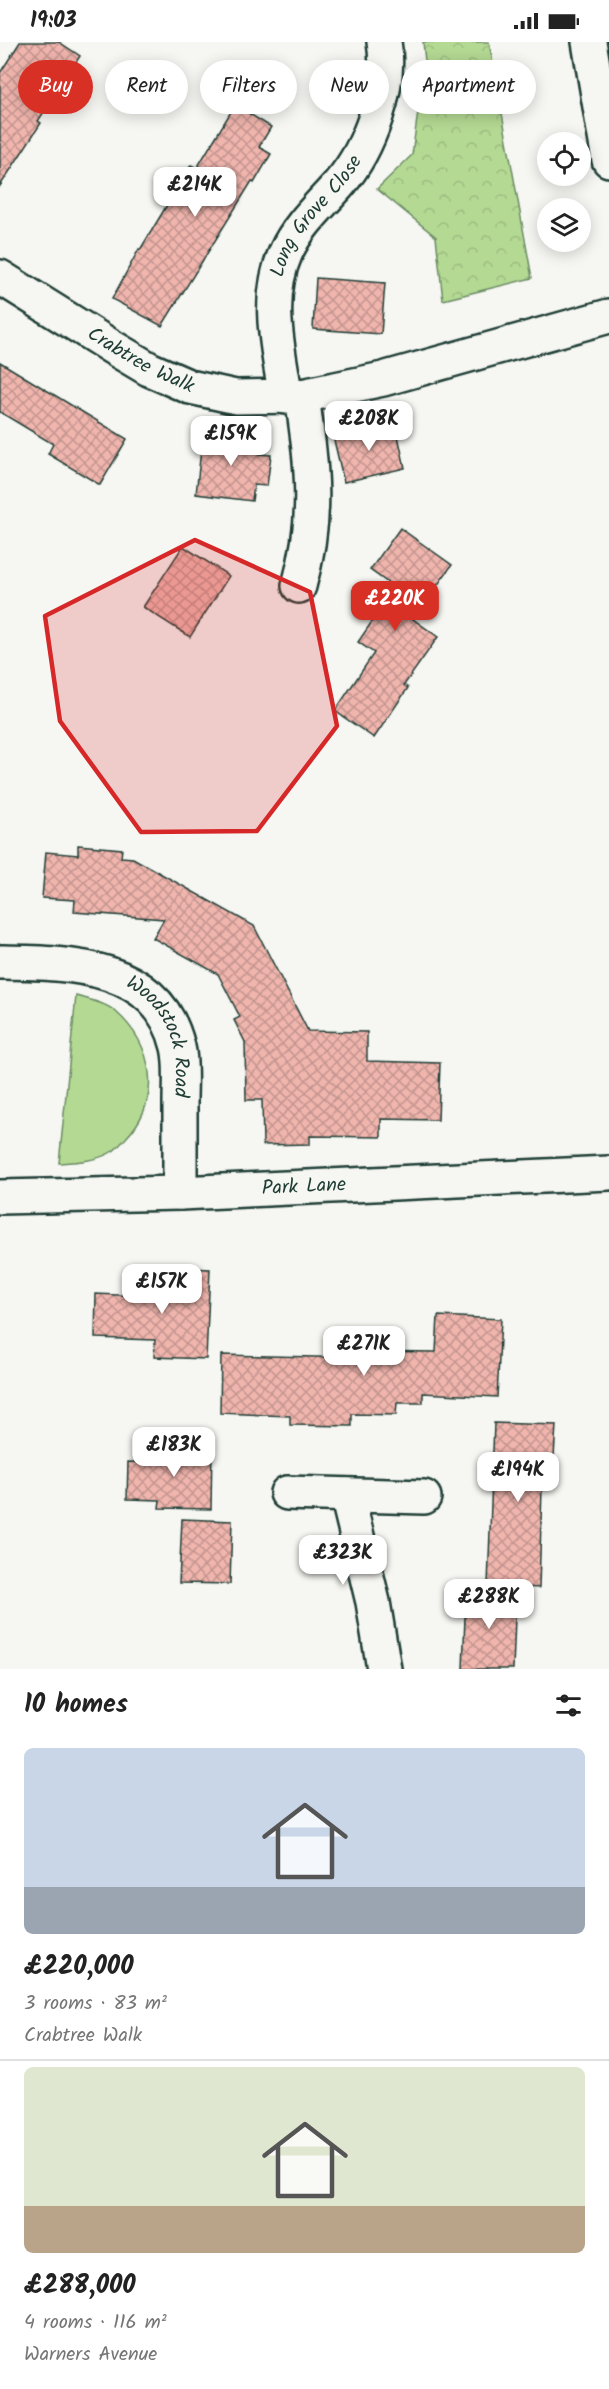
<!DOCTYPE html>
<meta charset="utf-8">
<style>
body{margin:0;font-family:Kalam,sans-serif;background:#f2f2f2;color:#222;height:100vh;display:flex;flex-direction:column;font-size:22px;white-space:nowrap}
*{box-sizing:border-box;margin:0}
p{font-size:20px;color:#767676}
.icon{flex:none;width:33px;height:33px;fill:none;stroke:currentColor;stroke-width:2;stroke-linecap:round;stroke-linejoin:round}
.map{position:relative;height:1627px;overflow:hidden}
.drawer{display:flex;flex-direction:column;background:#fff;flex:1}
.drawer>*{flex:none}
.top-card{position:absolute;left:18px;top:18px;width:573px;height:54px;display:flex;gap:12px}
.fabs{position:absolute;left:537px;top:90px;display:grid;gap:12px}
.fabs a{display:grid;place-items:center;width:54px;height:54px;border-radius:50%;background:#fff;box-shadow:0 3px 15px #0003;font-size:30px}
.price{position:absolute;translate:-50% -51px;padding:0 14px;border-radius:12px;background:#fff;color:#222;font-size:20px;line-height:39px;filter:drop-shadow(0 2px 3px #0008)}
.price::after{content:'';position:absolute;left:50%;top:36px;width:18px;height:14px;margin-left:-9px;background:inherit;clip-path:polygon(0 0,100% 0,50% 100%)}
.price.on{background:#d93025;color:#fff}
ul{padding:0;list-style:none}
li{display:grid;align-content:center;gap:12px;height:318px;padding:0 24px}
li+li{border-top:2px solid #e0e0e0}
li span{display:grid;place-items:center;height:186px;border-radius:9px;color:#555}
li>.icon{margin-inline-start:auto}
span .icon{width:108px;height:108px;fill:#fffc;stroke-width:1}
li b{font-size:26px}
h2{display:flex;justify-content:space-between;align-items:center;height:72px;padding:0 24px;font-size:26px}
.pill{padding:0 21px;border-radius:27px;background:#fff;box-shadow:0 3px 15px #0003;font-size:21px;line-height:54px}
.pill.on{background:#d93025;color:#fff}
.status{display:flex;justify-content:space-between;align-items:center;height:42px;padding:0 30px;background:#fff;direction:ltr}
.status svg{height:16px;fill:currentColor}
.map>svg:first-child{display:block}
.grass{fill:#b4d993;stroke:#6a8b64;stroke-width:1.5}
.forest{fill:url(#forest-crowns);stroke:#6a8b64;stroke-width:1.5}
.building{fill:url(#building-cross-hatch);stroke:#1f3d34;stroke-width:1.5}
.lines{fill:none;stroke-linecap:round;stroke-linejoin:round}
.minor-casing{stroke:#1f3d34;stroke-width:38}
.minor{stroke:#f6f6f2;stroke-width:33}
.marked{fill:#d62828;fill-opacity:0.2;stroke:#d62828;stroke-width:4.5;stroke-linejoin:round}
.labels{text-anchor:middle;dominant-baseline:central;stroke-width:4.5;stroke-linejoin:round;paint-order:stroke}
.street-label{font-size:20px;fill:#1f3d34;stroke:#f6f6f2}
</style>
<div class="status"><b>19:03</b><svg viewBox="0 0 49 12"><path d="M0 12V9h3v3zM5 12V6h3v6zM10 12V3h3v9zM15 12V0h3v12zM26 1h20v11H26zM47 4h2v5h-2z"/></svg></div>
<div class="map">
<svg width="609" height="1627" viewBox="0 0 609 1627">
<defs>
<pattern id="forest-crowns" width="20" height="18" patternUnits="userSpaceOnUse" patternTransform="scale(1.5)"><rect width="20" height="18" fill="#b4d993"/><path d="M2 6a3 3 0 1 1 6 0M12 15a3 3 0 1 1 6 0" fill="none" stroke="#9abb7f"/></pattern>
<pattern id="building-cross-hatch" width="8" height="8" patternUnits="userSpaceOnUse" patternTransform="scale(1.5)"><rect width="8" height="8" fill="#f0b5ad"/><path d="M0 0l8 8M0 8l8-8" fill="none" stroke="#c2948e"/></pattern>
</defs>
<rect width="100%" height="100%" fill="#f6f6f2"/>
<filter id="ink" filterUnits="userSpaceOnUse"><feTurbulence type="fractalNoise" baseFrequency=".0167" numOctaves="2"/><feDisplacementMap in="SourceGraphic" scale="12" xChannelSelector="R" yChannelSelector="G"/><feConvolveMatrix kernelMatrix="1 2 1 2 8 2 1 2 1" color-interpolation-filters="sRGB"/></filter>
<g filter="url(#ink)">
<path class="grass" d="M 76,954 C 89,957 105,961 115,969 C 154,1003 163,1057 126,1096 C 122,1100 118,1106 113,1109 C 98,1119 77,1120 59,1121 Z"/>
<polygon class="forest" points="423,0 489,0 532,236 443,258 436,195 377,147 412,113 425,19"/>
<g class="building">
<polygon points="20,0 59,0 80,14 38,79 41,81 0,144 0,31"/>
<polygon points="235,63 271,85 259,105 271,112 254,141 252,139 162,284 112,257 139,207 140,208 191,123 197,126"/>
<polygon points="316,236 385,241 381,292 313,287"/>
<polygon points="0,320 127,397 100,443 48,412 53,402 0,370"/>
<polygon points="395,380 405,426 344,440 333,394"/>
<polygon points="203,390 261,397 259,412 271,413 267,444 254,443 252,459 196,452"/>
<polygon points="400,486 452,523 413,577 438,595 404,643 408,646 374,696 335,669 374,611 358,600 395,546 370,528"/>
<polygon points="183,504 229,534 190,595 143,565"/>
<polygon points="78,803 122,807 121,815 133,816 254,884 308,989 367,990 367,1019 440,1021 438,1078 381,1077 381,1095 310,1094 310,1102 263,1103 262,1058 246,1058 245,1000 234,978 240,975 218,932 153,896 164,877 74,870 75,858 42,856 46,810 78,813"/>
<polygon points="163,1225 210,1227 206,1317 154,1315 155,1298 95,1296 96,1252 161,1255"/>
<polygon points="438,1274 501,1277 497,1355 423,1351 423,1361 397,1361 396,1373 352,1372 352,1384 290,1383 290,1374 220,1371 221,1313 360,1316 361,1309 436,1310"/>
<polygon points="494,1381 556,1383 554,1415 543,1414 539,1546 488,1543"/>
<polygon points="162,1403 212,1404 211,1467 159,1466 160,1458 127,1457 128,1420 162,1421"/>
<polygon points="182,1477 232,1479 230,1542 179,1541"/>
<polygon points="466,1549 516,1551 513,1627 463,1627"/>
</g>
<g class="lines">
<defs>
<g id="minor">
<polyline points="589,0 609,118"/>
<path id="s1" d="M 0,235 L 112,305 L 149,327 L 190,345 L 236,355 L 302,354 L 383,337 L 609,274"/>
<path id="s2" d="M 286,355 C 278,307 265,256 286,210 C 298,183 321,163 340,141 C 369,107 392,45 384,0"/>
<path d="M 299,544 C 319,472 312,426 302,354"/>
<path id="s3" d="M 0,920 C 69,921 158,921 178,1005 C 182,1021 180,1042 180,1060 C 180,1090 180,1121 180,1151"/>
<path id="s4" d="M 0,1155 L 180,1151 L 609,1131"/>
<polyline points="287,1451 424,1455"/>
<polyline points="347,1453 373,1560 384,1627"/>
</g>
</defs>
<use href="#minor" class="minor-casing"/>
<use href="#minor" class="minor"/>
</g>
</g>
<path class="marked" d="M 195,498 L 310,550 L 337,684 L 257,789 L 141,790 L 60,679 L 45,574 Z"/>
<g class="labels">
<g class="street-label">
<text stroke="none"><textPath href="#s2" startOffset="194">Long Grove Close</textPath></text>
<text stroke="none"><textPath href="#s1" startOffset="164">Crabtree Walk</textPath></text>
<text stroke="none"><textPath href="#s3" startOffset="198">Woodstock Road</textPath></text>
<text stroke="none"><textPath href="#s4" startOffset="304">Park Lane</textPath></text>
</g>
</g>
</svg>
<div class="fabs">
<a><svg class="icon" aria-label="locate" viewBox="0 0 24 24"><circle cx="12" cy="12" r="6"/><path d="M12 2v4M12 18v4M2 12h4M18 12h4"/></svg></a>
<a><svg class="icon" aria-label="layers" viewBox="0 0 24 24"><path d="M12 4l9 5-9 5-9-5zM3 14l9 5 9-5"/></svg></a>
</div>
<b class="price" style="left:195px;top:176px">£214K</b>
<b class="price" style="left:369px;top:410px">£208K</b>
<b class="price" style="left:231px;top:425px">£159K</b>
<b class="price on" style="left:395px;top:590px">£220K</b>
<b class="price" style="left:162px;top:1273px">£157K</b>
<b class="price" style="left:364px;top:1335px">£271K</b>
<b class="price" style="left:174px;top:1436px">£183K</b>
<b class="price" style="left:518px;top:1461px">£194K</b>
<b class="price" style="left:343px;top:1544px">£323K</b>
<b class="price" style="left:489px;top:1588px">£288K</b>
<div class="top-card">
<a class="pill on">Buy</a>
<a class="pill">Rent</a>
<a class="pill">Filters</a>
<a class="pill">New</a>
<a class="pill">Apartment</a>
</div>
</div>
<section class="drawer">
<h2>10 homes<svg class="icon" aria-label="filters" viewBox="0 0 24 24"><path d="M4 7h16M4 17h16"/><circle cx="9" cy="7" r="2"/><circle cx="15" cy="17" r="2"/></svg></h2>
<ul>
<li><span style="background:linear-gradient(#c9d6e8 75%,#9aa5b1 0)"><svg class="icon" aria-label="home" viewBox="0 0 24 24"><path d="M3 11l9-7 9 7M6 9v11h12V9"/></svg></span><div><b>£220,000</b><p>3 rooms · 83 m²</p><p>Crabtree Walk</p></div></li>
<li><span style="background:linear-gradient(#dfe7d0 75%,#b9a48a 0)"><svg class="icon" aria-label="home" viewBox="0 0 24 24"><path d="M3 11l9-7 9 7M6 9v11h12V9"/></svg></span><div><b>£288,000</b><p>4 rooms · 116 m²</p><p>Warners Avenue</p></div></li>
</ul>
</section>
